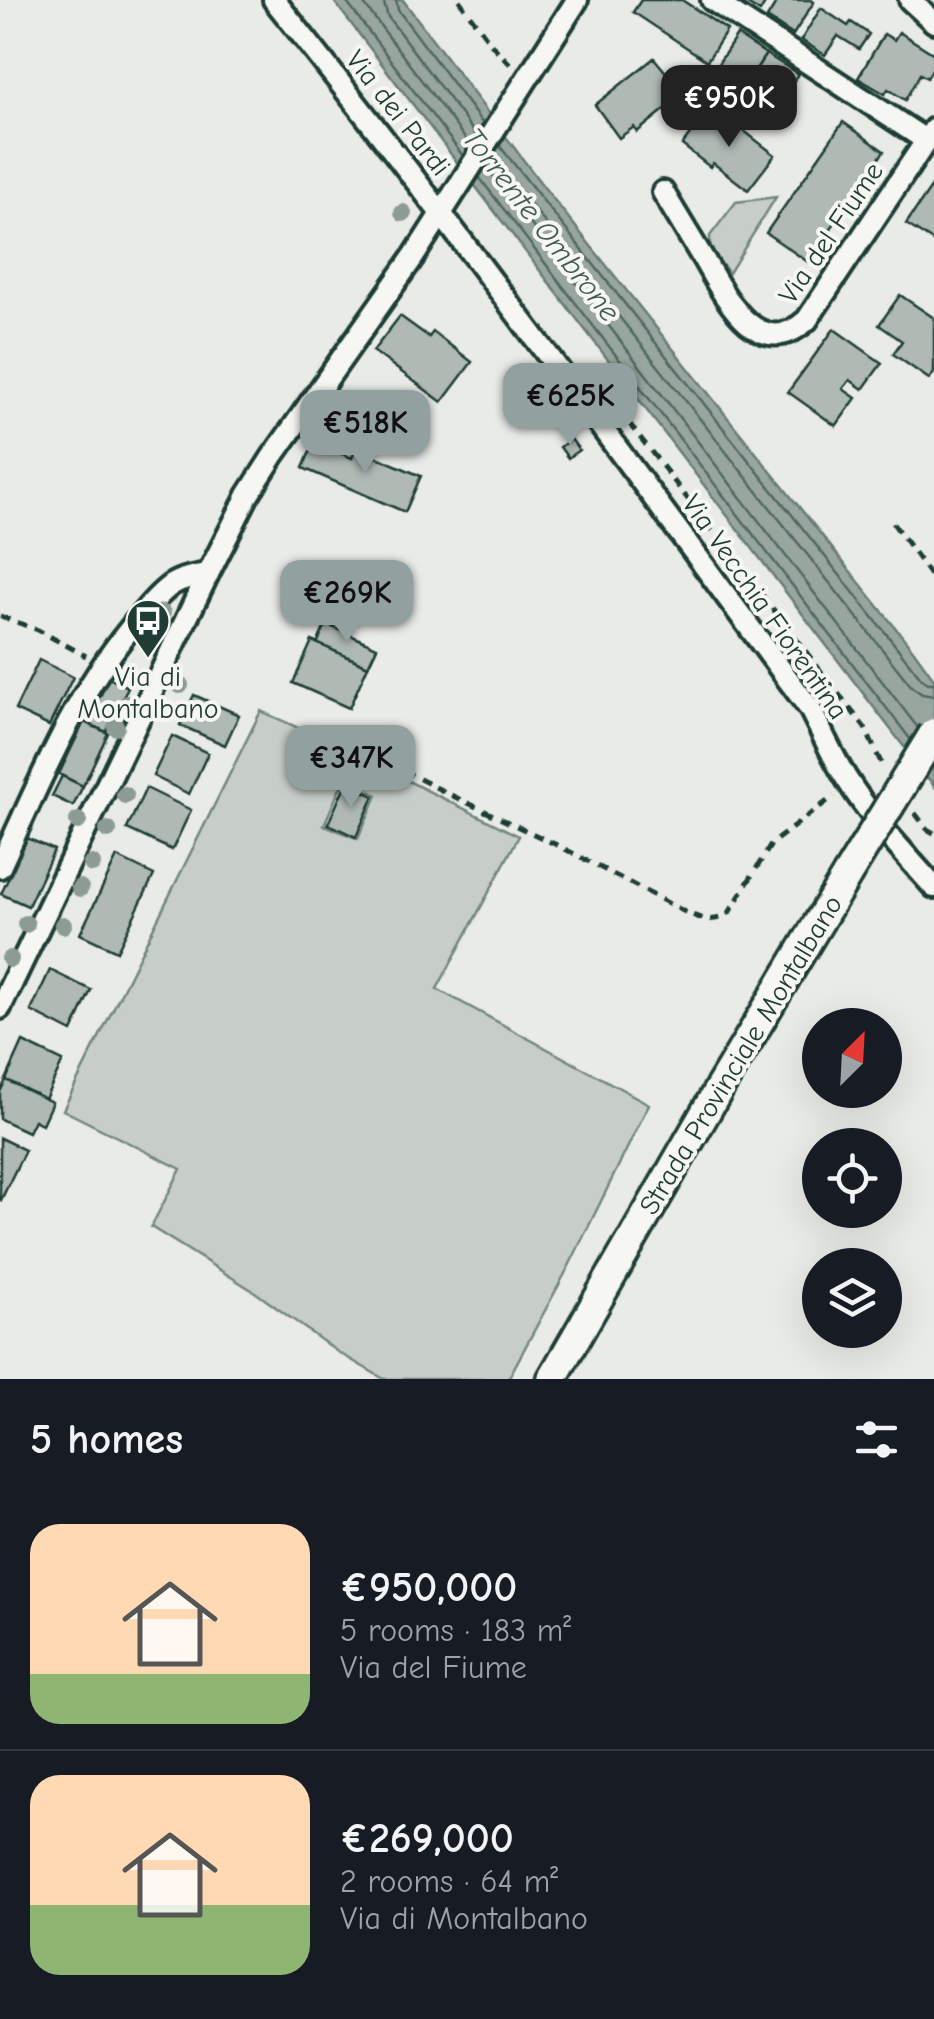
<!DOCTYPE html>
<meta charset="utf-8">
<style>
body{margin:0;font-family:"Comic Neue",sans-serif;background:#242831;color:#f1f3f6;height:100vh;display:flex;flex-direction:column;font-size:38px;white-space:nowrap}
*{box-sizing:border-box;margin:0}
p{font-size:32px;color:#9ea1a6}
.icon{flex:none;width:55px;height:55px;fill:none;stroke:currentColor;stroke-width:2;stroke-linecap:round;stroke-linejoin:round}
.map{position:relative;height:1379px;overflow:hidden}
.drawer{display:flex;flex-direction:column;background:#171b24;flex:1}
.drawer>*{flex:none}
.needle{width:65px;rotate:24deg}
.controls{position:absolute;left:802px;top:1008px;display:grid;gap:20px}
.controls a{display:grid;place-items:center;width:100px;height:100px;border-radius:50%;background:#171b24;box-shadow:0 10px 40px #0002;font-size:50px}
.price{position:absolute;translate:-50% -85px;padding:0 22px;border-radius:20px;background:#92a19f;color:#111;font-size:32px;line-height:65px;filter:drop-shadow(0 2px 5px #0008)}
.price::after{content:'';position:absolute;left:50%;top:60px;width:30px;height:22px;margin-left:-15px;background:inherit;clip-path:polygon(0 0,100% 0,50% 100%)}
.price.active{background:#222;color:#fff}
ul{padding:0;list-style:none}
li{display:flex;align-items:center;gap:30px;height:250px;padding:0 30px}
li+li{border-top:2px solid #363941}
li span{display:grid;place-items:center;flex:none;width:280px;height:200px;border-radius:30px;color:#555}
li>.icon{margin-inline-start:auto}
span .icon{width:120px;height:120px;fill:#fffc;stroke-width:1}
li b{font-size:42px}
h2{display:flex;justify-content:space-between;align-items:center;height:120px;padding:0 30px;font-size:42px}
.map>svg:first-child{display:block}
.green{fill:#c7cec9;stroke:#73867e;stroke-width:2.5}
.water{fill:#99a6a0;stroke:#687c75;stroke-width:2.5}
.lines{fill:none;stroke-linecap:round;stroke-linejoin:round}
.shore{stroke:#50675f;stroke-width:2.5}
.building{fill:#b0bab5;stroke:#1f3d34;stroke-width:2.5}
.minor-casing{stroke:#1f3d34;stroke-width:28}
.secondary-casing{stroke:#1f3d34;stroke-width:35}
.path{stroke:#1f3d34;stroke-width:5;stroke-dasharray:10 8;stroke-linecap:butt}
.minor{stroke:#f6f6f2;stroke-width:20}
.secondary{stroke:#f6f6f2;stroke-width:28}
.secondary-bridge-casing{stroke:#1f3d34;stroke-width:35;stroke-linecap:butt}
.secondary-bridge{stroke:#f6f6f2;stroke-width:28}
.tree{fill:#8d9b95}
.labels{text-anchor:middle;dominant-baseline:central;stroke-width:8;stroke-linejoin:round;paint-order:stroke}
.street-label{font-size:28px;fill:#1f3d34;stroke:#f6f6f2}
.poi-label{font-size:28px;fill:#1f3d34;stroke:#f6f6f2}
.water-label{font-size:30px;font-style:italic;fill:#445c54;stroke:#f6f6f2}
</style>
<div class="map">
<svg width="934" height="1379" viewBox="0 0 934 1379">
<rect width="100%" height="100%" fill="#e9ebe7"/>
<filter id="ink" filterUnits="userSpaceOnUse"><feTurbulence type="fractalNoise" baseFrequency=".01" numOctaves="2"/><feDisplacementMap in="SourceGraphic" scale="20" xChannelSelector="R" yChannelSelector="G"/><feConvolveMatrix kernelMatrix="1 2 1 2 8 2 1 2 1" color-interpolation-filters="sRGB"/></filter>
<g filter="url(#ink)">
<g class="green">
<polygon points="776,197 729,273 710,249 710,236 736,202"/>
<path d="M 261,711 C 279,720 340,744 349,759 C 354,767 352,774 349,783 L 343,781 L 324,825 L 358,839 L 377,795 L 358,786 C 366,766 381,768 398,776 L 519,836 L 437,989 L 649,1104 L 568,1268 L 508,1379 L 384,1379 L 336,1351 L 255,1292 L 151,1227 L 181,1169 L 63,1110 Z"/>
</g>
<polygon class="water" points="333,0 403,0 543,186 914,651 934,679 934,786"/>
<g class="lines">
<g class="shore">
<polyline points="345,0 463,156"/>
<polyline points="361,0 470,145"/>
<polyline points="383,0 388,17 476,135"/>
<polyline points="396,0 398,10 483,124"/>
<polyline points="499,145 922,679 928,683 934,683"/>
<polyline points="492,156 912,687 922,694 934,696"/>
<polyline points="486,166 918,728"/>
<polyline points="479,177 911,740"/>
</g>
</g>
<g class="building">
<polygon points="641,0 682,0 727,30 707,61 633,12"/>
<polygon points="741,0 767,0 760,12"/>
<polygon points="778,0 810,0 814,2 793,35 767,18"/>
<polygon points="821,8 848,26 851,22 869,34 859,49 838,36 825,55 801,40"/>
<polygon points="899,32 934,54 934,66 927,78 920,74 905,100 888,89 885,94 858,78 884,34 894,40"/>
<polygon points="737,35 766,54 745,86 716,67"/>
<polygon points="766,54 798,74 778,106 745,86"/>
<polygon points="654,58 684,94 637,132 634,127 619,138 595,105"/>
<polygon points="709,110 735,131 738,126 775,155 748,190 713,163 710,167 682,145"/>
<polygon points="843,122 884,151 808,262 766,233"/>
<polygon points="934,183 934,242 906,224"/>
<polygon points="900,295 934,318 934,373 929,379 893,354 902,341 879,325"/>
<polygon points="400,316 429,337 433,332 472,362 442,402 373,351"/>
<polygon points="834,329 882,363 863,389 850,380 843,389 856,398 836,426 788,392"/>
<polygon points="571,439 579,450 568,458 560,447"/>
<polygon points="314,442 352,458 356,448 421,476 405,512 303,468"/>
<polygon points="326,624 377,647 368,666 317,644"/>
<polygon points="312,641 368,666 349,708 293,683"/>
<polygon points="39,660 73,677 49,726 15,710"/>
<polygon points="109,678 128,687 106,732 87,723"/>
<polygon points="194,695 239,715 225,745 180,725"/>
<polygon points="84,722 108,733 83,786 59,774"/>
<polygon points="172,736 208,753 189,794 153,776"/>
<polygon points="62,776 83,786 73,806 52,796"/>
<polygon points="346,783 374,796 356,837 328,824"/>
<polygon points="146,788 191,810 172,850 127,829"/>
<polygon points="27,838 54,850 28,906 1,894"/>
<polygon points="117,857 154,875 117,951 80,934"/>
<polygon points="50,970 91,990 72,1032 31,1011"/>
<polygon points="23,1042 63,1061 45,1099 6,1080"/>
<polygon points="6,1080 52,1102 42,1124 34,1120 28,1132 0,1119 0,1092"/>
<polygon points="0,1138 25,1150 1,1200 0,1199"/>
</g>
<g class="lines">
<defs>
<g id="minor">
<path d="M 274,0 C 460,231 633,471 810,709 C 822,732 832,756 846,778 C 871,818 903,852 934,887"/>
<polyline points="712,0 927,141"/>
<polyline points="910,0 934,22"/>
<path d="M 663,192 C 676,214 690,237 704,260 C 725,297 758,364 807,320 L 934,129"/>
<path d="M 0,867 C 38,786 72,700 129,630 C 142,614 155,597 171,585 C 182,578 195,576 208,574"/>
<polyline points="0,1008 208,574 248,495 273,456 414,256 577,0"/>
</g>
<polyline id="secondary" points="552,1379 720,1087 847,875"/>
</defs>
<use href="#minor" class="minor-casing"/>
<use href="#secondary" class="secondary-casing"/>
<g class="path">
<polyline points="459,0 493,46 513,67"/>
<polyline points="629,423 865,728 883,767"/>
<polyline points="893,523 934,581"/>
<polyline points="0,616 38,630 86,656"/>
<path d="M 355,746 L 453,796 L 561,847 L 687,913 C 702,919 714,924 729,913 L 772,843 L 834,796"/>
<polyline points="915,813 927,829 934,833"/>
</g>
<use href="#minor" class="minor"/>
<use href="#secondary" class="secondary"/>
<defs>
<polyline id="secondary-bridge" points="847,875 934,733"/>
</defs>
<use href="#secondary-bridge" class="secondary-bridge-casing"/>
<use href="#secondary-bridge" class="secondary-bridge"/>
</g>
<g class="tree">
<circle cx="403" cy="213" r="9"/>
<circle cx="162" cy="613" r="9"/>
<circle cx="180" cy="685" r="9"/>
<circle cx="127" cy="704" r="9"/>
<circle cx="116" cy="727" r="9"/>
<circle cx="125" cy="795" r="9"/>
<circle cx="78" cy="821" r="9"/>
<circle cx="108" cy="830" r="9"/>
<circle cx="92" cy="864" r="9"/>
<circle cx="80" cy="888" r="9"/>
<circle cx="26" cy="924" r="9"/>
<circle cx="63" cy="925" r="9"/>
<circle cx="10" cy="959" r="9"/>
</g>
</g>
<defs>
<symbol id="bus-pin" viewBox="-11 -11 22 30"><path d="M0 17L-7.5 6A9.5 9.5 0 1 1 7.5 6Z" fill="#1f3d34" stroke="#f6f6f2"/><path d="M-5-6H5V4H4V6H2V4H-2V6H-4V4H-5ZM-3.5-4V0h7V-4ZM-3.5 1.2v1.5H-2V1.2ZM2 1.2v1.5H3.5V1.2Z" fill="#fff"/></symbol>
</defs>
<g fill-rule="evenodd">
<use href="#bus-pin" x="123" y="596" width="50" height="68"/>
</g>
<g class="labels">
<g class="street-label">
<text transform="translate(398 113) rotate(52)">Via dei Pardi</text>
<text transform="translate(831 233) rotate(-56)">Via del Fiume</text>
<text transform="translate(765 607) rotate(55)">Via Vecchia Fiorentina</text>
<text transform="translate(741 1055) rotate(-59)">Strada Provinciale Montalbano</text>
</g>
<g class="poi-label">
<text x="148" y="677">Via di<tspan x="148" dy="32">Montalbano</tspan></text>
</g>
<g class="water-label">
<text transform="translate(541 225) rotate(52)">Torrente Ombrone</text>
</g>
</g>
</svg>
<div class="controls">
<a><svg class="needle" viewBox="-14 -14 28 28"><path d="M0-13l5 13h-10z" fill="#e53935"/><path d="M0 13l5-13h-10z" fill="#9ea1a6"/></svg></a>
<a><svg class="icon" aria-label="locate" viewBox="0 0 24 24"><circle cx="12" cy="12" r="6"/><path d="M12 2v4M12 18v4M2 12h4M18 12h4"/></svg></a>
<a><svg class="icon" aria-label="layers" viewBox="0 0 24 24"><path d="M12 4l9 5-9 5-9-5zM3 14l9 5 9-5"/></svg></a>
</div>
<b class="price active" style="left:729px;top:150px">€950K</b>
<b class="price" style="left:570px;top:448px">€625K</b>
<b class="price" style="left:365px;top:475px">€518K</b>
<b class="price" style="left:347px;top:645px">€269K</b>
<b class="price" style="left:351px;top:810px">€347K</b>
</div>
<section class="drawer">
<h2>5 homes<svg class="icon" aria-label="filters" viewBox="0 0 24 24"><path d="M4 7h16M4 17h16"/><circle cx="9" cy="7" r="2"/><circle cx="15" cy="17" r="2"/></svg></h2>
<ul>
<li><span style="background:linear-gradient(#ffd9b3 75%,#8fb573 0)"><svg class="icon" aria-label="home" viewBox="0 0 24 24"><path d="M3 11l9-7 9 7M6 9v11h12V9"/></svg></span><div><b>€950,000</b><p>5 rooms · 183 m²</p><p>Via del Fiume</p></div></li>
<li><span style="background:linear-gradient(#ffd9b3 65%,#8fb573 0)"><svg class="icon" aria-label="home" viewBox="0 0 24 24"><path d="M3 11l9-7 9 7M6 9v11h12V9"/></svg></span><div><b>€269,000</b><p>2 rooms · 64 m²</p><p>Via di Montalbano</p></div></li>
</ul>
</section>
